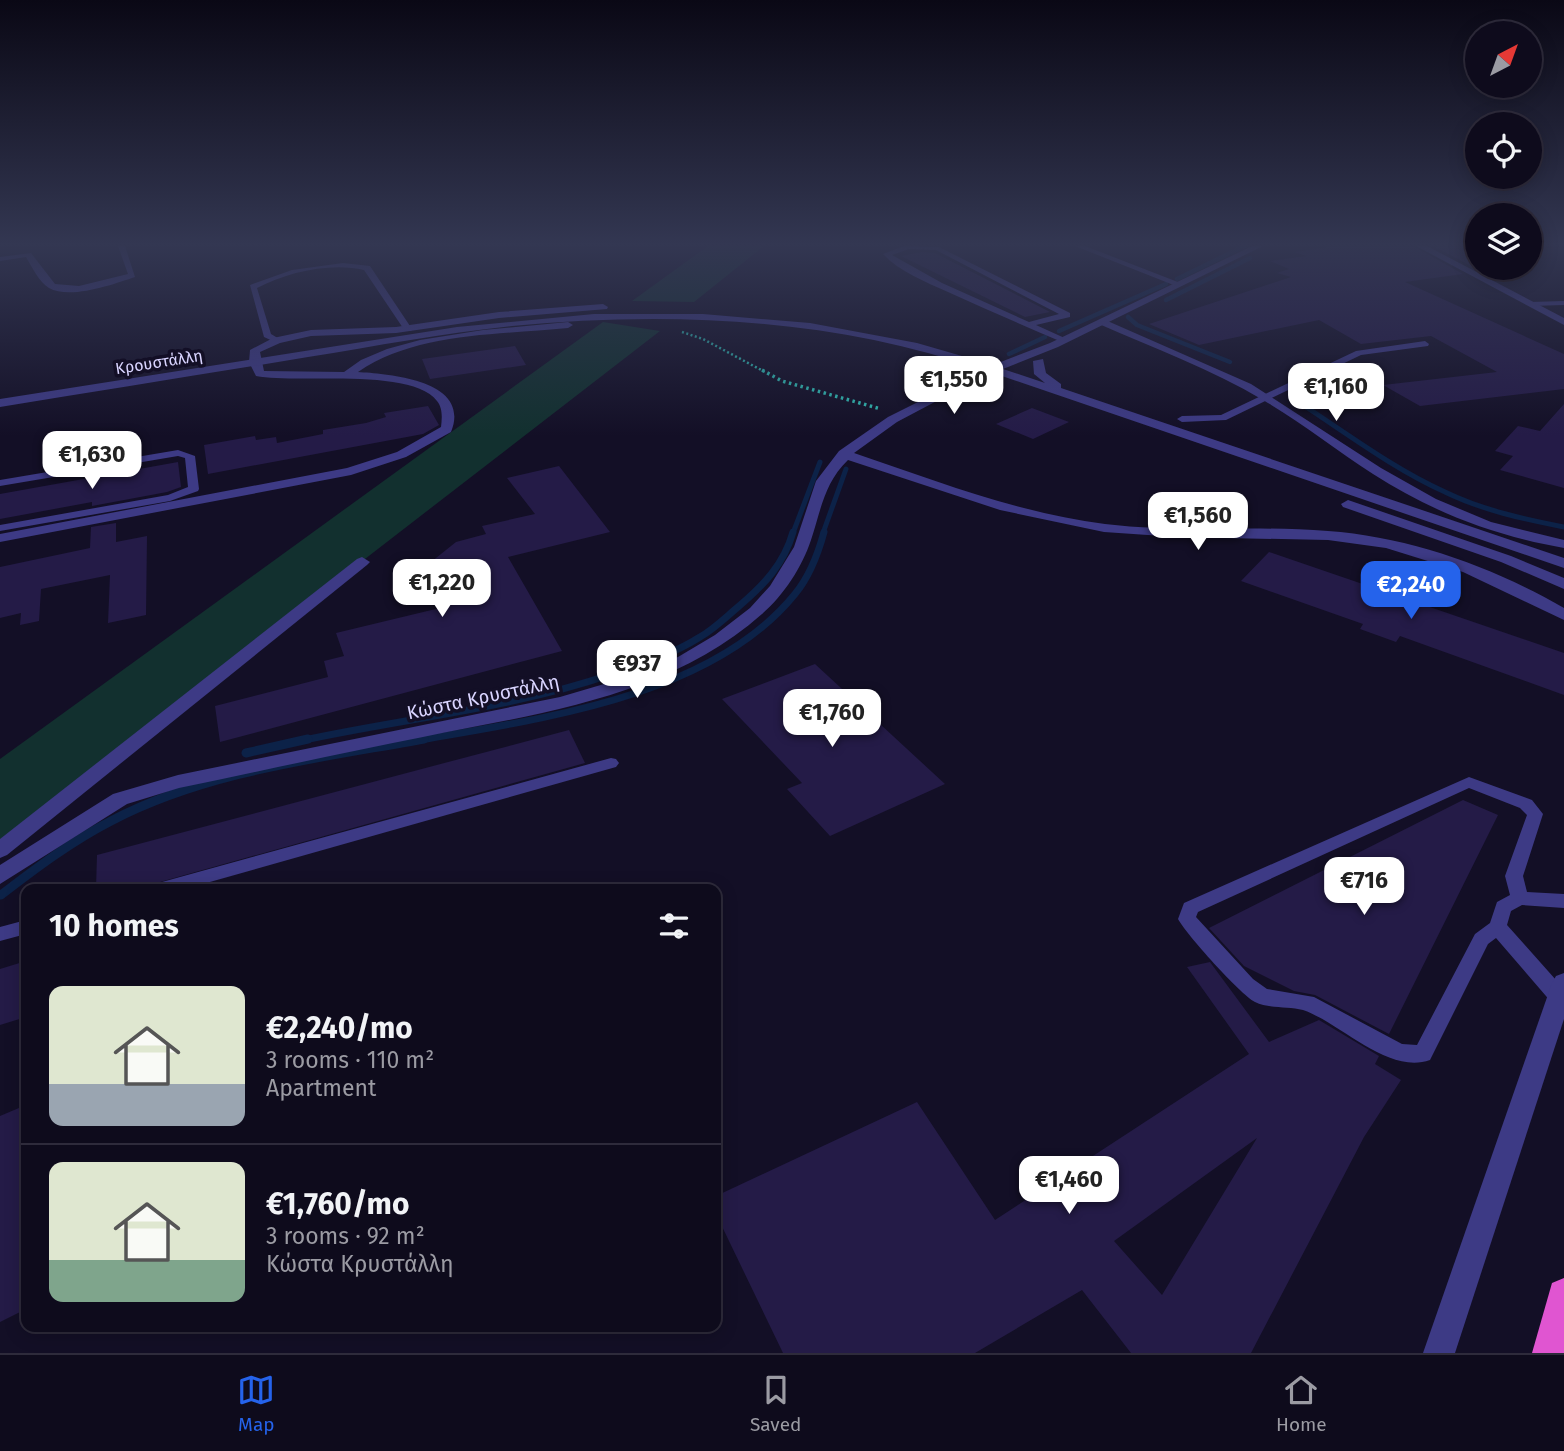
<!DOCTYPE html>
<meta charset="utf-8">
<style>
body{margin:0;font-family:"Fira Sans",sans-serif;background:#1c1929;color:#f1f3f6;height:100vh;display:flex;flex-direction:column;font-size:26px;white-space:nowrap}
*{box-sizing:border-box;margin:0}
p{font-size:23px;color:#9b9ba3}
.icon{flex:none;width:38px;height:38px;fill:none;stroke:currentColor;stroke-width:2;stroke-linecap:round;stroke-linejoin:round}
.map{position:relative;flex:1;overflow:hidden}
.sheet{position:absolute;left:21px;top:884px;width:700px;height:448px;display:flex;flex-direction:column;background:#0e0b1c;border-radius:14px;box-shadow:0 4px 18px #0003,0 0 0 2px #2e2b3b}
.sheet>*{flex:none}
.needle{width:46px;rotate:41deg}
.controls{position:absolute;left:1465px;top:21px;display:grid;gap:14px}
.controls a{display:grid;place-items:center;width:77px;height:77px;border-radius:50%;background:#0e0b1c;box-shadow:0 4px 18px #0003,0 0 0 2px #2e2b3b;font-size:35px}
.price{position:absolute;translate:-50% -60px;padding:0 16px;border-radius:14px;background:#fff;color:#222;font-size:23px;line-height:46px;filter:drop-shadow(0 2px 4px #0008)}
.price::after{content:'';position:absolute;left:50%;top:42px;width:21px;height:16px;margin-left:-10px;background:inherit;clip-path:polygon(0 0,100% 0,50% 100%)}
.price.active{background:#2563eb;color:#fff}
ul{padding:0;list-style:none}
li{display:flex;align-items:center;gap:21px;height:175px;padding:0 28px}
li+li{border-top:2px solid #2e2b3b}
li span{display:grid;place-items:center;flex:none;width:196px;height:140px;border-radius:14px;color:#555}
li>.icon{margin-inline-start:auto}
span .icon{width:84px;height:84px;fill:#fffc;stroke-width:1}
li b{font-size:30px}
h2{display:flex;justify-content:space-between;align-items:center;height:84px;padding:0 28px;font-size:30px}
.dock{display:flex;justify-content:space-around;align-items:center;height:98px;border-top:2px solid #2e2b3b;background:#0e0b1c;font-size:19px;color:#9b9ba3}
.dock a{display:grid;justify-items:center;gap:4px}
.dock .active{color:#2563eb}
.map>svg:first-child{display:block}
.green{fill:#12302f}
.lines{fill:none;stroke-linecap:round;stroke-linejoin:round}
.stream-far3{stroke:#0c2248;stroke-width:4.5}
.stream-far2{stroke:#0c2248;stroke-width:5}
.stream-far1{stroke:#0c2248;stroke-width:7}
.stream{stroke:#0c2248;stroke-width:9}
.building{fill:#241b47;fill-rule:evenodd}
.path-far1{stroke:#2fb8b0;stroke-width:2.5;stroke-dasharray:2 2.5;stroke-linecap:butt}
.path{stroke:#2fb8b0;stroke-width:3.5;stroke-dasharray:2.5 3.5;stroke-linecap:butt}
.service{fill:#3d3a85;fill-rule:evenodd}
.minor{fill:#3d3a85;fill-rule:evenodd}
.tertiary{fill:#3d3a85;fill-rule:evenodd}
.trunk{fill:#e055d1;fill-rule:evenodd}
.labels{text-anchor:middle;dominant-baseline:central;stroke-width:7;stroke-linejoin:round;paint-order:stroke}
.far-street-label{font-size:16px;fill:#d9d4ff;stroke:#130f26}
.street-label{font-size:19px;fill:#d9d4ff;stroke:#130f26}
</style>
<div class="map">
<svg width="1564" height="1353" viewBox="0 0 1564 1353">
<rect width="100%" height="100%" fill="#130f26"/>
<g class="green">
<polygon points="708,246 764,246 694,302 632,301"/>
<polygon points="603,322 660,331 0,841 0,759"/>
</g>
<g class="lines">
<g class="stream-far3">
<polyline points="1177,279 1245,246"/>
<polyline points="1166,300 1250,258"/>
<polyline points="1128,317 1137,325 1230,362"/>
<polyline points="1059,331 1166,284"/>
<polyline points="1009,354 1045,337"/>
</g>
<g class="stream-far2">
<path d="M 1297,401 C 1345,432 1392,468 1445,492 C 1482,510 1523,519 1564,527"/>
<polyline points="793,533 820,462"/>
<polyline points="823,533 846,469"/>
</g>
<g class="stream-far1">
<path d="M 300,741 C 405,718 510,709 612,674 C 643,664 673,654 700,637 C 714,629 726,617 738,607 C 764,585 784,564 793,532"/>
<path d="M 414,741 C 538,719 711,698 795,594 C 810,576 818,554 824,532"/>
</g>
<g class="stream">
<polyline points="246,753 308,739"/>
<path d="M 1,895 C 36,868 72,841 111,821 C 206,771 320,758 424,739"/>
</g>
</g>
<g class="building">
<polygon points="1335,246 1413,246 1463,274 1405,282 1564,354 1564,389 1420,406 1383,385 1497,372 1431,336 1361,344 1319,320 1199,345 1149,324 1291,277 1277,273 1289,269 1270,261 1306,256 1295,252"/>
<polygon points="1433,246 1477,246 1477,269"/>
<polygon points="922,252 935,253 1050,312 1025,317 901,256"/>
<polygon points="515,346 526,365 430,379 422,359"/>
<polygon points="1564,404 1564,488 1500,470 1513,456 1495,451 1518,426 1540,431"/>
<polygon points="428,406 439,425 423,434 208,474 204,445 255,436 256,440 276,437 277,443 323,434 323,430 366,423 386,417 384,413"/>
<polygon points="1032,408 1069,422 1033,439 996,424"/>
<polygon points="178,462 181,487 167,492 92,506 92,502 0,519 0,494"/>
<polygon points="559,466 610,532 508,557 562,651 220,742 215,706 328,677 324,661 344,656 336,633 444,607 431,562 456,542 486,534 482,526 535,514 507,478"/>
<polygon points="116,523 116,542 147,536 146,615 108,623 110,575 41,589 39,621 20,625 21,613 0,618 0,567 90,548 91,527"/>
<polygon points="1269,552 1564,653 1564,695 1400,636 1396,642 1360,629 1363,624 1241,581"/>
<polygon points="815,664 945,784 830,836 787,789 802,783 722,699"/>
<polygon points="569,730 585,763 135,889 96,889 97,855"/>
<polygon points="1463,800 1498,815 1389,1034 1315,995 1294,991 1244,966 1209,928"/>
<polygon points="26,961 26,1017 0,1025 0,969"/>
<path d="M 1210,962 L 1269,1042 L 1319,1020 L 1379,1056 L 1375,1064 L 1401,1080 L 1364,1137 L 1251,1353 L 1131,1353 L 1082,1290 L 975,1353 L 783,1353 L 716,1214 L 716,1196 L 917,1102 L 995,1220 L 1249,1054 L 1187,967 ZM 1257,1138 L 1162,1295 L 1114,1241 Z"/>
<polygon points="26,1105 26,1309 0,1322 0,1116"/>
</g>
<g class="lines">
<polyline class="path-far1" points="682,332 703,339 765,372"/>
<polyline class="path" points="762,370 782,381 881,409"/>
<g class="service">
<path d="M 118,246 L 125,246 L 135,277 C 114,284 70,300 49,288 C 39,282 32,267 26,257 L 0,261 L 0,257 L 31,253 L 55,284 L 79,286 L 128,274 Z"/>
<path d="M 904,246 L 939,247 L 1070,313 L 1070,317 L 1036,325 L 1069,340 L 1062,342 C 1024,326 986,309 948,292 C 926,282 900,272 883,254 ZM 909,249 L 936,250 L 1059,314 L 1029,322 L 942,283 L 892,255 Z"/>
<polygon points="1075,246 1085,246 1183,284 1176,286"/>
<path d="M 343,263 L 370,266 L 412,329 L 411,331 L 405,331 L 364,270 C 331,262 287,272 257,288 L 271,334 L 281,340 L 277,343 L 264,337 L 250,285 L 292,270 Z"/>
<polygon points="1564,301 1564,305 1530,306 1526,304 1530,302"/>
<polygon points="1425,341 1429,344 1428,346 1361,355 1226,420 1182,422 1177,419 1182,416 1221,415 1356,351"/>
<polygon points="178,450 195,456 199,489 198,491 170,501 0,531 0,525 168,495 188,487 185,458 178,456 0,486 0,480"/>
<polygon points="611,758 616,759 619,763 616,767 185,889 153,889 156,884 162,882"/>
<path d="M 1469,777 L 1532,800 L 1543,814 L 1523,876 L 1527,892 L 1564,894 L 1564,908 L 1522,905 L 1511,911 L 1507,925 L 1564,989 L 1564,1003 L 1559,1005 L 1552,1003 L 1496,938 L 1488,944 L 1430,1060 C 1388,1075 1341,1023 1303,1010 C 1288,1006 1269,1009 1255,1002 C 1240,994 1186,934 1178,919 L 1184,903 ZM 1469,788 L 1520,808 L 1527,815 L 1505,876 L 1510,895 L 1497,902 L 1490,923 L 1475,934 L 1417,1045 L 1402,1044 L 1314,997 L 1267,989 L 1253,979 L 1196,917 L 1198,912 Z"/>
<polygon points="26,920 26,934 0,941 0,927"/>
</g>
<g class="minor">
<path d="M 603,304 L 608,307 L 607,309 L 499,318 L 396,333 L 311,336 L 280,343 L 260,352 L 264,371 L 344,372 L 361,360 L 387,349 L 420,340 L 483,330 L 568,322 L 573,325 L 568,328 C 500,335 416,332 358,372 C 389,374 472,380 451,432 L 406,457 L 351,475 L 0,542 L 0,534 L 347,468 L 397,452 L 441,427 C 442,419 443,408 437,401 C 412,367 296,384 256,376 L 249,362 L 250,350 L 273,338 L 311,330 L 396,327 L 499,312 Z"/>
<path d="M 1103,319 L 1251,384 L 1381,468 L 1436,499 L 1491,522 L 1564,540 L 1564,548 C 1495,536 1432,512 1373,474 C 1336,450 1301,422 1263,400 C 1211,369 1154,348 1099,324 L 1099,320 Z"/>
<path d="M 978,372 L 984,375 L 982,377 L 897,422 L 854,453 C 936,481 1019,513 1105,524 C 1179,533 1254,525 1328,531 C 1410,537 1493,567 1564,608 L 1564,620 L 1463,572 L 1386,548 L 1328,540 L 1177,537 L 1104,532 L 1000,510 L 848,460 C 824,483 821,510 811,540 C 802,567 784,595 762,614 C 668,697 541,713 423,737 C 342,753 261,771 179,788 L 127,804 L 0,884 L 0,865 L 113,794 L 178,775 L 560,697 L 638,674 L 678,657 L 715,635 L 750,608 L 770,586 L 794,547 L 816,481 L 839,451 L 888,417 Z"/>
<polygon points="995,378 1001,381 999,383 966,398 956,395"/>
<polygon points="362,557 370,562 367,565 7,855 0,858 0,839 357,559"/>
<polygon points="1564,973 1564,1019 1455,1353 1423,1353 1552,983 1556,976"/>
</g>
<g class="tertiary">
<path d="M 1252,246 L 1263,246 L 1058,347 L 1003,369 L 1045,383 L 1034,374 L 1033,361 L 1043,359 L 1046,373 L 1061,384 L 1061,388 L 1564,558 L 1564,568 L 993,373 L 984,373 L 983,370 C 833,318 670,311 512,326 C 444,333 376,346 308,357 C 206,374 103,390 0,407 L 0,399 L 457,327 L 594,314 L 703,314 L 810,323 L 917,343 L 993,365 L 1050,343 Z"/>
<polygon points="1416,246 1427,246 1564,318 1564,325"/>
<polygon points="1348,500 1511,556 1564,578 1564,589 1501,562 1343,507 1341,504"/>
</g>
<polygon class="trunk" points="1564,1278 1564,1353 1532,1353 1552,1283"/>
</g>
<linearGradient id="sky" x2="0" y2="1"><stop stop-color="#0a0815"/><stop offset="0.56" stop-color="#333752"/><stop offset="1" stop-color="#333752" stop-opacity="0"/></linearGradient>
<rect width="1564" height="436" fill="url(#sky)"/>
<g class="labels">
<g class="far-street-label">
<text transform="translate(159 362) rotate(-9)">Κρουστάλλη</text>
</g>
<g class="street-label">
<text transform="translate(483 697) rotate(-12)">Κώστα Κρυστάλλη</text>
</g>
</g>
</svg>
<div class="controls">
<a><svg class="needle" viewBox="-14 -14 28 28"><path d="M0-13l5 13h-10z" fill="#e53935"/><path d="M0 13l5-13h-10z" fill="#9b9ba3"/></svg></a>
<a><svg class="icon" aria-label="locate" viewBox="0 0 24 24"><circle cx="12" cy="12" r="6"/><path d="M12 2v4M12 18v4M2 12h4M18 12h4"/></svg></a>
<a><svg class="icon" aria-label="layers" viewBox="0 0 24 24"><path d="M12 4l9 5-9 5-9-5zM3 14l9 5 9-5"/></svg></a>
</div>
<b class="price" style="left:954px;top:416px">€1,550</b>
<b class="price" style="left:1336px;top:423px">€1,160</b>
<b class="price" style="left:92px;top:491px">€1,630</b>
<b class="price" style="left:1198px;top:552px">€1,560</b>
<b class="price" style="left:442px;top:619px">€1,220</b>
<b class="price active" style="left:1411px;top:621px">€2,240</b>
<b class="price" style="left:637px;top:700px">€937</b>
<b class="price" style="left:832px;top:749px">€1,760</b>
<b class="price" style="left:1364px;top:917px">€716</b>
<b class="price" style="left:1069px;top:1216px">€1,460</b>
<section class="sheet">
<h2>10 homes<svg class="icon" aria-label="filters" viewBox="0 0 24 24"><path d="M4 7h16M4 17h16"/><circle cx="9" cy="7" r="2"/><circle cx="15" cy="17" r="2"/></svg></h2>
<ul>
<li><span style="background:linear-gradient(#dfe7d0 70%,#9aa5b1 0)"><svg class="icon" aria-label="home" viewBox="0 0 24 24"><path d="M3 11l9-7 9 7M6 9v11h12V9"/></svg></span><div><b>€2,240/mo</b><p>3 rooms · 110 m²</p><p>Apartment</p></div></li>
<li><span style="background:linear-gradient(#dfe7d0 70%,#7fa58c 0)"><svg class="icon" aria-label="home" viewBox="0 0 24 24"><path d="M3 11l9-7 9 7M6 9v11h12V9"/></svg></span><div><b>€1,760/mo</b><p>3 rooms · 92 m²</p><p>Κώστα Κρυστάλλη</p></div></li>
</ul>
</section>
</div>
<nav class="dock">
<a class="active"><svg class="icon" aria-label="map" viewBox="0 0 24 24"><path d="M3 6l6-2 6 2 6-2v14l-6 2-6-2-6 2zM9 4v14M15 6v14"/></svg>Map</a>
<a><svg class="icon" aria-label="saved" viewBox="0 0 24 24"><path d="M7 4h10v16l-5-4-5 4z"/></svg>Saved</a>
<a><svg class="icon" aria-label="home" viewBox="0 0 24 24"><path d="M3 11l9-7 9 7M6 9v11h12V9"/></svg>Home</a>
</nav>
